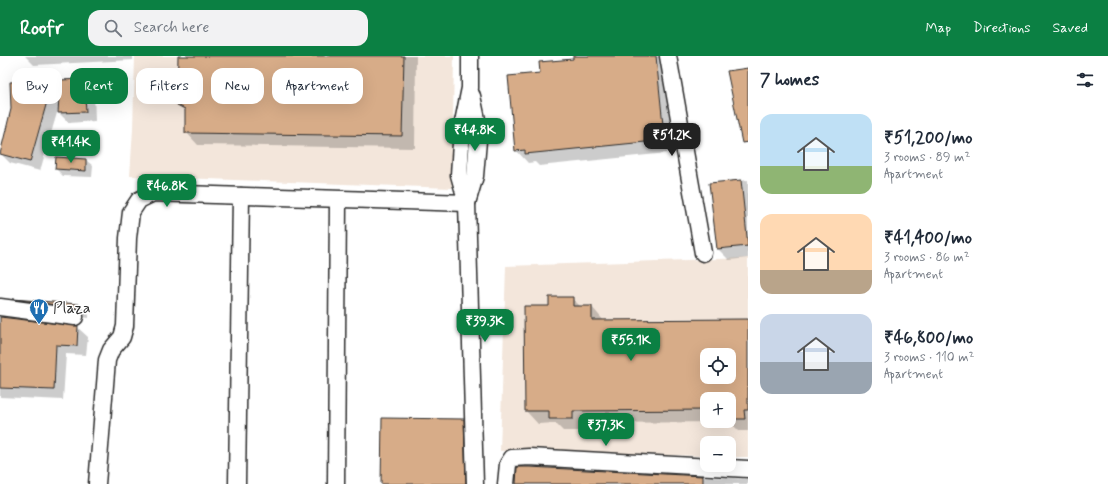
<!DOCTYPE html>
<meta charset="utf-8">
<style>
body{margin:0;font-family:Mynerve,sans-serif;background:#f2f2f3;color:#1f2937;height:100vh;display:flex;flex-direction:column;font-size:15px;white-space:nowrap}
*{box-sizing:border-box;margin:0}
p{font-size:13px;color:#747a83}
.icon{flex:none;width:22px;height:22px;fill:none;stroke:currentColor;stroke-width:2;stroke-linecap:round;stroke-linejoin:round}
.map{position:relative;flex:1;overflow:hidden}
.sheet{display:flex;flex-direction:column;background:#fff;width:360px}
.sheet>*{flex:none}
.top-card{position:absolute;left:12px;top:12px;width:380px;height:36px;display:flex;gap:8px}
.fabs{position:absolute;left:700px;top:292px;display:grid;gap:8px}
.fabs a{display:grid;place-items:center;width:36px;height:36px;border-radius:8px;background:#fff;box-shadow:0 4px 16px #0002;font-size:20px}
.price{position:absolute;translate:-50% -34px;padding:0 9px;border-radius:8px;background:#0b8043;color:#fff;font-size:13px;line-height:26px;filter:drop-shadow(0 1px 2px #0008)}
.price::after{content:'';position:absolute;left:50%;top:24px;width:12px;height:9px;margin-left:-6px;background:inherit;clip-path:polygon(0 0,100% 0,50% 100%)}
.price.on{background:#222;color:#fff}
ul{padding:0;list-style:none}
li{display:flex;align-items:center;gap:12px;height:100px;padding:0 12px}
li span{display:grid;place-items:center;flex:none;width:112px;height:80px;border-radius:12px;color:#555}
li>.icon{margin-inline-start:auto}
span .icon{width:48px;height:48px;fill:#fffc;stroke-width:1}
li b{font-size:17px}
h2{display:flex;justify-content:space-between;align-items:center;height:48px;padding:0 12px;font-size:17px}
.pill{padding:0 14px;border-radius:12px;background:#fff;box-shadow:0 4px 16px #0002;font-size:14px;line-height:36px}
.pill.on{background:#0b8043;color:#fff}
header{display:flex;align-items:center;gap:24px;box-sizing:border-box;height:56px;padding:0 20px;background:#0b8043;color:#fff}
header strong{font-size:19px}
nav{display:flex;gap:22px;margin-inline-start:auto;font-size:14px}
.search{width:280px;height:36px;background:#f2f2f3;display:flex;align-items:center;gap:10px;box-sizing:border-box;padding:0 14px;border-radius:12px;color:#747a83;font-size:15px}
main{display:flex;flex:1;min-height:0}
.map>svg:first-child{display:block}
.built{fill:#f3e6db;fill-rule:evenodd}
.shadow{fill:#0003;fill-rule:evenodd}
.building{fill:#d7ac88;stroke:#2b2b2b;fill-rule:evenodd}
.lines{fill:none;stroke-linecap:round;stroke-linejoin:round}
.minor-casing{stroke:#2b2b2b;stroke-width:19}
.minor{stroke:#fff;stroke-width:16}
.labels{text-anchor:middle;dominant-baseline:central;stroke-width:3;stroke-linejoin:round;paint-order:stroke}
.poi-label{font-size:16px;fill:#2b2b2b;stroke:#fff;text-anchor:start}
</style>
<header>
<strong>Roofr</strong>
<div class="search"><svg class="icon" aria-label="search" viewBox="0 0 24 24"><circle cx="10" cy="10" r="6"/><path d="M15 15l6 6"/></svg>Search here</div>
<nav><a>Map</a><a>Directions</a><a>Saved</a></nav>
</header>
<main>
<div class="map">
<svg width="748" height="428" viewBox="0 0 748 428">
<rect width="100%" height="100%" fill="#fff"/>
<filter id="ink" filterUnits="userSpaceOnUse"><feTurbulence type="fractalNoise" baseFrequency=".025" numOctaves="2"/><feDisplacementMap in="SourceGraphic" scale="8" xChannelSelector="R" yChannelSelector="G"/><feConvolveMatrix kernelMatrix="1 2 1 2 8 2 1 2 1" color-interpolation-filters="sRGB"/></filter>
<g filter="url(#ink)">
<g class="built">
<polygon points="135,0 454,0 452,132 130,120 133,73"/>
<path d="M 748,202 L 748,401 L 729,401 L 729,387 L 707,387 L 707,400 L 500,395 L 506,210 ZM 707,299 L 729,299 L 729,321 L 707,321 ZM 707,343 L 729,343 L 729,365 L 707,365 Z"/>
</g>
<g class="shadow">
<polygon points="25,0 133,0 133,4 34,9"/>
<polygon points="179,0 416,0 415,92 198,89 186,76 186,56 178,49"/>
<polygon points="574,0 667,0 676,91 667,92 667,97 539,110 535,106 528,107 516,94 541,18 574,4"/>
<polygon points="84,24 94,34 95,65 69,67 59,57 59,50 40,115 10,107 0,97 12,54 11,27 53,25 60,33"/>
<polygon points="86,104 93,110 92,121 63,120 56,113"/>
<polygon points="748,124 748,202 729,204 718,193 710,128"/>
<path d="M 572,242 L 581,251 L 592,251 L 604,265 L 748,264 L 748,375 L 739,375 L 730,366 L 586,367 L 586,375 L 563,375 L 555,367 L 538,368 L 526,355 L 550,251 ZM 707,299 L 729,299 L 729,321 L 707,321 ZM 707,343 L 729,343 L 729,365 L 707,365 Z"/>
<polygon points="15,244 79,249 89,259 89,262 24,253"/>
<polygon points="0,262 77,271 88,281 86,299 66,298 63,344 0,341"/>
<polygon points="463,364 476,377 477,428 382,428"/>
<polygon points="529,412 748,423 748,428 517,428"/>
</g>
<g class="building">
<polygon points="178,0 404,0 402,80 185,77 185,53 177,49"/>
<polygon points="573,0 656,0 664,79 654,80 655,85 525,98 525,94 515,95 508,20 540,17 539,6 573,3"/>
<polygon points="748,12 748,86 742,87 727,15"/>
<polygon points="84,23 86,56 58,57 60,24"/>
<polygon points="53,24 30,106 0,98 11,53 10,26"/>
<polygon points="56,101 86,103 86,115 55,113"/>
<polygon points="741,124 748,190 717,193 709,127"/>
<path d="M 549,241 L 573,241 L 573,250 L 592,250 L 592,264 L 748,263 L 748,354 L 744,354 L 745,363 L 729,363 L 729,343 L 707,343 L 707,354 L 573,355 L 573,363 L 549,363 L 549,355 L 525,355 L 524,250 L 549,250 ZM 707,299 L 729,299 L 729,321 L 707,321 Z"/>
<polygon points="13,243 79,248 79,253 76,252"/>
<polygon points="0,261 78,270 77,290 56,289 54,334 0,332"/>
<polygon points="382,362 464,363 466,428 381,428"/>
<polygon points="517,411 529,411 703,420 703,428 516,428"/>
</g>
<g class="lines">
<defs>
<g id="minor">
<polyline points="470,0 470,32 462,71 459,119 467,147 475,428"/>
<polyline points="668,0 703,197"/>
<polyline points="467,147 475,120 479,73 472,40"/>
<polyline points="0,251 75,261"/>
<polyline points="97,428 107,304 111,294 122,281 125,270 128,182 131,156 139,144 153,137 467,147"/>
<polyline points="237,428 241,140"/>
<polyline points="336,428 338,144"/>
<polyline points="506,428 508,408 512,402 529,401 748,413"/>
</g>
</defs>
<use href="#minor" class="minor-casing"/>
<use href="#minor" class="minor"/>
</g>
</g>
<defs>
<symbol id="restaurant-pin" viewBox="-11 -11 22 30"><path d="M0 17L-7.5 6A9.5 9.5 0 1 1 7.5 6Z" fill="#1f6fb2" stroke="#fff"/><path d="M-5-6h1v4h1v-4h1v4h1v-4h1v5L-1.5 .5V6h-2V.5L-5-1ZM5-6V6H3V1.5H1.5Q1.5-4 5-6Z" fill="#fff"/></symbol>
</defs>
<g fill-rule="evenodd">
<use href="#restaurant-pin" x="28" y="241" width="22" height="30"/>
</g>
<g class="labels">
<g class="poi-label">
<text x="53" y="252">Plaza</text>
</g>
</g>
</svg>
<div class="fabs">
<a><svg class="icon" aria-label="locate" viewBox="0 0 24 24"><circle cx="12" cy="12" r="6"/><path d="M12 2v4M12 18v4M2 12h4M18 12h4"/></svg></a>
<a>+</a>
<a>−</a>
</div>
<b class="price" style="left:475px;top:96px">₹44.8K</b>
<b class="price on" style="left:672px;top:101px">₹51.2K</b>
<b class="price" style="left:71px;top:108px">₹41.4K</b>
<b class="price" style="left:167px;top:152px">₹46.8K</b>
<b class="price" style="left:485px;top:287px">₹39.3K</b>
<b class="price" style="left:631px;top:306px">₹55.1K</b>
<b class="price" style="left:606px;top:391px">₹37.3K</b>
<div class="top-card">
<a class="pill">Buy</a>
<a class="pill on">Rent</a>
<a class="pill">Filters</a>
<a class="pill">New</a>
<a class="pill">Apartment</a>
</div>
</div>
<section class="sheet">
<h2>7 homes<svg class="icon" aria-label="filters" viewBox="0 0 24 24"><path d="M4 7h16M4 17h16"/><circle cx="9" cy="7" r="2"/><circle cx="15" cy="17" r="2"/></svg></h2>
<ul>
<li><span style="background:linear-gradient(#bfe0f5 65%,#8fb573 0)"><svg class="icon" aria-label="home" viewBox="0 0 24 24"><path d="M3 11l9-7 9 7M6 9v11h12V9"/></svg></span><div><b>₹51,200/mo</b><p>3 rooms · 89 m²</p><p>Apartment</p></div></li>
<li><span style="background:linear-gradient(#ffd9b3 70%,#b9a48a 0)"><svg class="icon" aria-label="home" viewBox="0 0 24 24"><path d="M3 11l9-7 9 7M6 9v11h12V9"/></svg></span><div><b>₹41,400/mo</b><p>3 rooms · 86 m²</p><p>Apartment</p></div></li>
<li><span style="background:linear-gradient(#c9d6e8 60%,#9aa5b1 0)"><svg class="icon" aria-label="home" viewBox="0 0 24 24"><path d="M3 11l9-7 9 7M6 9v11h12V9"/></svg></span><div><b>₹46,800/mo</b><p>3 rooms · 110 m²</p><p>Apartment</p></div></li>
</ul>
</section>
</main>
